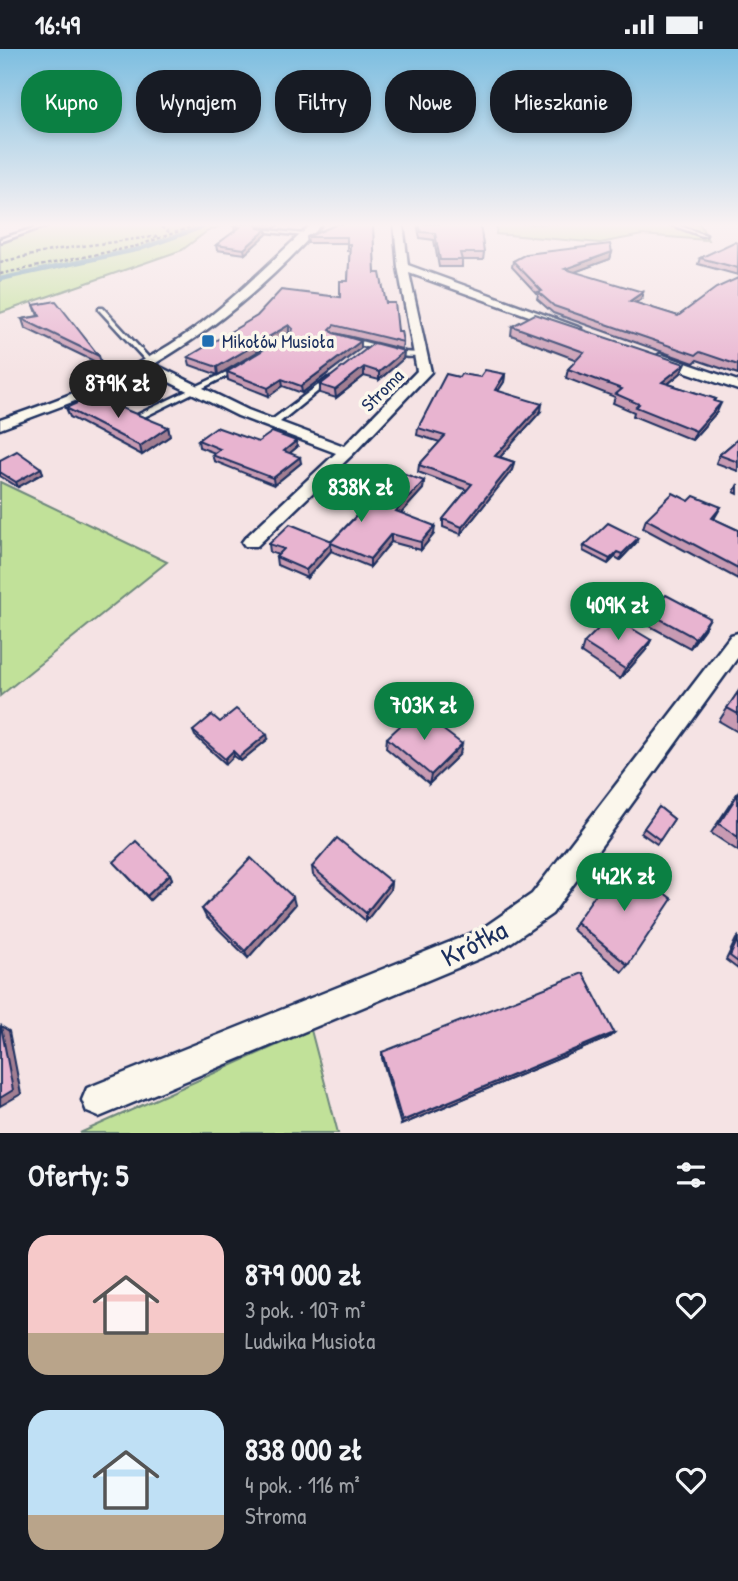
<!DOCTYPE html>
<html lang="pl">
<meta charset="utf-8">
<style>
body{margin:0;font-family:"Patrick Hand",sans-serif;background:#242831;color:#f1f3f6;height:100vh;display:flex;flex-direction:column;font-size:26px;white-space:nowrap}
*{box-sizing:border-box;margin:0}
p{font-size:23px;color:#9ea1a6}
.icon{flex:none;width:38px;height:38px;fill:none;stroke:currentColor;stroke-width:2;stroke-linecap:round;stroke-linejoin:round}
.map{position:relative;height:1084px;overflow:hidden}
.details{display:flex;flex-direction:column;background:#171b24;flex:1}
.details>*{flex:none}
.hud{position:absolute;left:21px;top:21px;width:696px;height:63px;display:flex;gap:14px}
.price{position:absolute;translate:-50% -60px;padding:0 16px;border-radius:24px;background:#0b8043;color:#fff;font-size:23px;line-height:46px;filter:drop-shadow(0 2px 4px #0008)}
.price::after{content:'';position:absolute;left:50%;top:42px;width:21px;height:16px;margin-left:-10px;background:inherit;clip-path:polygon(0 0,100% 0,50% 100%)}
.price.on{background:#222;color:#fff}
ul{padding:0;list-style:none}
li{display:flex;align-items:center;gap:21px;height:175px;padding:0 28px}
li span{display:grid;place-items:center;flex:none;width:196px;height:140px;border-radius:21px;color:#555}
li>.icon{margin-inline-start:auto}
span .icon{width:84px;height:84px;fill:#fffc;stroke-width:1}
li b{font-size:30px}
h2{display:flex;justify-content:space-between;align-items:center;height:84px;padding:0 28px;font-size:30px}
.tag{padding:0 24px;border-radius:28px;background:#171b24;box-shadow:0 4px 10px #0003;font-size:24px;line-height:63px}
.tag.on{background:#0b8043;color:#fff}
.status{display:flex;justify-content:space-between;align-items:center;height:49px;padding:0 35px;background:#171b24;direction:ltr}
.status svg{height:19px;fill:currentColor}
.map>svg:first-child{display:block}
.green{fill:#c1e199;stroke:#6e887c;stroke-width:2}
.lines{fill:none;stroke-linecap:round;stroke-linejoin:round}
.stream{stroke:#568ea4;stroke-width:4.5}
.lane-casing{stroke:#1b2f5e;stroke-width:5}
.street-casing{stroke:#1b2f5e;stroke-width:5}
.path{stroke:#1b2f5e;stroke-width:2.5;stroke-dasharray:3.5 2.5;stroke-linecap:butt}
.lane{fill:#fbf7ec;fill-rule:evenodd}
.street{fill:#fbf7ec;fill-rule:evenodd}
.wall{fill:#c89bb3;stroke:#1b2f5e;stroke-width:2}
.shaded-wall{fill:#a27e92;stroke:#1b2f5e;stroke-width:2}
.building{fill:#e8b4d0;stroke:#1b2f5e;stroke-width:2}
.poi-dot{fill:#1f6fb2;stroke:#fbf7ec;stroke-width:2.5}
.labels{text-anchor:middle;dominant-baseline:central;stroke-width:7;stroke-linejoin:round;paint-order:stroke}
.far-poi-label{font-size:19px;fill:#1b2f5e;stroke:#fbf7ec;text-anchor:start}
.far-street-label{font-size:19px;fill:#1b2f5e;stroke:#fbf7ec}
.near-street-label{font-size:28px;fill:#1b2f5e;stroke:#fbf7ec}
</style>
<div class="status"><b>16:49</b><svg viewBox="0 0 49 12"><path d="M0 12V9h3v3zM5 12V6h3v6zM10 12V3h3v9zM15 12V0h3v12zM26 1h20v11H26zM47 4h2v5h-2z"/></svg></div>
<div class="map">
<svg width="738" height="1084" viewBox="0 0 738 1084">
<rect width="100%" height="100%" fill="#f5e3e4"/>
<filter id="ink" filterUnits="userSpaceOnUse"><feTurbulence type="fractalNoise" baseFrequency=".0143" numOctaves="2"/><feDisplacementMap in="SourceGraphic" scale="14" xChannelSelector="R" yChannelSelector="G"/><feConvolveMatrix kernelMatrix="1 2 1 2 8 2 1 2 1" color-interpolation-filters="sRGB"/></filter>
<g filter="url(#ink)">
<g class="green">
<polygon points="56,175 225,175 206,183 182,201 0,264 0,195"/>
<polygon points="497,175 700,175 708,191 642,186 600,194 496,185"/>
<polygon points="0,433 167,513 0,647"/>
<polygon points="311,981 338,1084 80,1084"/>
</g>
<g class="lines">
<polyline class="stream" points="0,230 140,200 211,175"/>
<defs>
<g id="lane">
<polygon points="47,175 52,175 0,193 0,190"/>
<polygon points="669,175 674,175 706,186 702,187"/>
<polygon points="258,180 304,185 306,186 304,187 260,182"/>
<polygon points="99,259 103,259 151,311 151,313 147,313 99,261"/>
<path d="M 349,289 L 402,303 L 420,304 L 423,306 C 405,313 367,298 347,292 L 346,291 Z"/>
<polygon points="237,318 240,320 239,321 144,368 138,368 137,366"/>
<polygon points="328,329 333,330 275,377 269,377 269,373"/>
</g>
<g id="street">
<path d="M 312,175 L 322,175 C 274,229 217,279 154,315 L 248,361 L 344,397 L 417,322 L 398,218 L 394,175 L 403,175 L 408,216 L 581,279 L 571,282 L 409,224 L 431,323 L 352,406 L 257,497 L 245,497 L 242,493 L 245,489 L 336,404 L 238,367 L 145,321 L 91,346 L 0,380 L 0,371 C 67,348 135,322 192,281 C 236,249 273,210 312,175 Z"/>
<polygon points="660,305 738,332 738,341 655,312 654,309"/>
<polygon points="738,584 738,608 552,865 500,901 99,1068 87,1063 82,1051 87,1039 480,881 532,845 731,586"/>
</g>
</defs>
<use href="#lane" class="lane-casing"/>
<use href="#street" class="street-casing"/>
<g class="path">
<polyline points="156,175 171,184"/>
<polyline points="0,213 60,200 159,187"/>
<polyline points="0,225 137,197 199,175"/>
</g>
<use href="#lane" class="lane"/>
<use href="#street" class="street"/>
</g>
<g class="wall">
<polygon points="239,175 280,175 275,179 257,178 267,185 245,205 217,201 216,196 235,183 234,177"/>
<polygon points="338,175 375,224 386,254 403,293 402,300 335,284 361,299 302,344 283,337 269,347 228,331 227,323 289,284 218,326 190,316 188,308 340,248 348,232 350,202 347,202 347,194 308,194 307,188"/>
<polygon points="417,175 480,175 484,204 483,211 462,211 462,218 439,218 434,191 420,189"/>
<polygon points="738,194 738,226 698,215 700,209"/>
<polygon points="612,203 610,210 574,223 641,250 635,254 678,267 738,229 738,325 697,311 694,314 553,264 537,250 538,246 512,218 513,212"/>
<polygon points="34,256 99,307 102,316 25,279 22,270 38,267"/>
<polygon points="512,277 685,315 681,324 668,335 716,350 715,352 717,363 692,391 633,367 634,363 613,354 615,348 566,329 568,320 577,311 511,286"/>
<polygon points="404,302 403,310 379,331 364,327 336,349 320,344 320,336"/>
<polygon points="505,325 504,333 498,342 541,362 500,408 514,413 512,421 461,485 443,478 443,470 467,441 418,423 419,416 440,393 417,386 418,379 480,328"/>
<polygon points="66,359 168,378 170,387 142,406 70,368"/>
<polygon points="738,390 738,422 716,414 719,406"/>
<polygon points="198,391 258,393 297,398 290,404 301,414 274,436 214,412 212,406 215,404 199,398"/>
<polygon points="0,411 41,419 43,424 18,438 0,427"/>
<polygon points="367,432 424,432 423,440 401,464 434,485 421,501 391,493 370,518 331,502 307,529 277,516 276,508 278,506 270,503 269,495 332,492 378,444 367,440"/>
<polygon points="738,435 738,445 734,443"/>
<polygon points="689,452 721,458 714,470 738,481 738,530 643,479 646,470"/>
<polygon points="636,494 620,511 615,508 608,515 583,502 584,497"/>
<polygon points="651,565 704,580 690,599 646,575"/>
<polygon points="651,591 646,601 620,630 581,604 584,594"/>
<polygon points="738,643 738,683 719,672"/>
<polygon points="220,673 268,690 241,712 234,707 226,715 195,687 193,682"/>
<polygon points="387,689 460,705 429,735 386,699"/>
<polygon points="738,743 738,802 711,784"/>
<polygon points="659,758 674,770 657,795 641,784"/>
<polygon points="114,813 170,825 172,830 150,851"/>
<polygon points="312,818 391,833 390,841 366,872 313,826"/>
<polygon points="295,856 248,909 206,868 202,860"/>
<polygon points="576,873 628,916 622,923 572,880"/>
<polygon points="738,888 738,920 726,911 736,890"/>
<polygon points="614,984 608,989 401,1076 382,1009 382,1003"/>
</g>
<g class="shaded-wall">
<polygon points="267,180 267,185 245,205 244,200"/>
<polygon points="612,203 610,210 564,227 565,220"/>
<polygon points="643,243 641,250 628,259 630,252"/>
<polygon points="289,276 289,284 218,326 217,318"/>
<polygon points="361,292 361,299 302,344 301,337"/>
<polygon points="404,302 403,310 379,331 379,323"/>
<polygon points="685,315 681,324 659,342 662,333"/>
<polygon points="364,318 364,327 336,349 335,341"/>
<polygon points="505,325 504,333 494,348 495,341"/>
<polygon points="282,330 283,337 269,347 268,339"/>
<polygon points="721,354 717,363 692,391 696,382"/>
<polygon points="542,355 541,362 494,415 495,407"/>
<polygon points="168,378 170,387 142,406 140,397"/>
<polygon points="296,392 297,398 285,408 284,402"/>
<polygon points="300,408 301,414 274,436 273,429"/>
<polygon points="514,413 512,421 461,485 462,478"/>
<polygon points="41,419 43,424 18,438 16,433"/>
<polygon points="424,432 423,440 396,470 396,462"/>
<polygon points="435,477 434,485 421,501 421,493"/>
<polygon points="391,485 391,493 370,518 370,510"/>
<polygon points="638,489 636,494 620,511 622,505"/>
<polygon points="331,494 331,502 307,529 306,521"/>
<polygon points="617,503 615,508 608,515 610,510"/>
<polygon points="710,569 704,580 690,599 695,589"/>
<polygon points="651,591 646,601 620,630 625,620"/>
<polygon points="267,685 268,690 241,712 239,708"/>
<polygon points="462,695 460,705 429,735 431,726"/>
<polygon points="233,702 234,707 226,715 225,710"/>
<polygon points="170,825 172,830 150,851 147,847"/>
<polygon points="391,833 390,841 366,872 366,864"/>
<polygon points="293,848 295,856 248,909 245,902"/>
<polygon points="1,977 9,982 21,1045 0,1057"/>
<polygon points="614,984 608,989 401,1076 402,1072"/>
</g>
<g class="building">
<polygon points="239,175 256,175 258,179 267,180 244,200 216,196 240,178 234,177"/>
<polygon points="338,175 373,175 375,224 380,224 386,254 395,254 398,282 401,282 403,293 334,276 330,280 333,284 361,292 301,337 282,330 268,339 227,323 291,284 293,280 289,276 217,318 188,308 257,267 281,241 340,248 340,232 348,232 350,195 347,195 347,188 307,188"/>
<polygon points="419,175 480,175 484,204 460,204 462,211 440,211 435,184 421,183"/>
<polygon points="734,193 738,194 738,219 700,209"/>
<polygon points="610,195 612,203 565,220 643,243 630,252 678,267 716,239 738,229 738,316 700,303 696,306 554,257 538,243 542,242 513,212 526,205"/>
<polygon points="56,252 99,307 22,270 40,267 34,256"/>
<polygon points="535,265 685,315 662,333 716,350 714,352 721,354 696,382 636,358 639,355 616,345 622,340 568,320 584,303 512,277"/>
<polygon points="374,294 404,302 379,323 364,318 335,341 320,336"/>
<polygon points="485,321 505,325 495,341 542,355 495,407 514,413 462,478 443,470 472,435 419,416 445,387 418,379 446,325 459,328 461,325 480,328"/>
<polygon points="92,347 168,378 140,397 66,359"/>
<polygon points="216,378 258,393 272,383 296,392 284,402 300,408 273,429 212,406 220,400 198,391"/>
<polygon points="738,390 738,413 719,406"/>
<polygon points="17,402 41,419 16,433 0,423 0,411"/>
<polygon points="383,417 424,432 396,462 435,477 421,493 391,485 370,510 331,494 306,521 276,508 284,500 269,495 290,475 332,492 384,439 367,432"/>
<polygon points="673,444 689,452 694,447 721,458 712,469 738,481 738,519 646,470"/>
<polygon points="608,474 638,489 622,505 617,503 610,510 584,497"/>
<polygon points="666,546 710,569 695,589 651,565"/>
<polygon points="611,567 651,591 625,620 584,594"/>
<polygon points="738,643 738,665 727,659"/>
<polygon points="236,660 267,685 239,708 233,702 225,710 193,682 212,666 220,673"/>
<polygon points="417,661 462,695 431,726 387,689"/>
<polygon points="738,745 738,788 719,775"/>
<polygon points="659,758 674,770 660,791 644,779"/>
<polygon points="337,789 391,833 366,864 312,818"/>
<polygon points="136,792 170,825 147,847 114,813"/>
<polygon points="251,809 293,848 245,902 202,860"/>
<polygon points="616,816 639,834 643,828 672,850 628,916 576,873"/>
<polygon points="738,890 738,913 730,907"/>
<polygon points="583,924 614,984 402,1072 382,1003"/>
<polygon points="1,977 13,1041 0,1049 0,978"/>
</g>
</g>
<linearGradient id="sky" x2="0" y2="1"><stop stop-color="#7dbee0"/><stop offset="0.54" stop-color="#faf2f3"/><stop offset="1" stop-color="#faf2f3" stop-opacity="0"/></linearGradient>
<rect width="738" height="326" fill="url(#sky)"/>
<rect class="poi-dot" x="201" y="285" width="14" height="14" rx="3.5"/>
<g class="labels">
<g class="far-poi-label">
<text x="222" y="292">Mikołów Musioła</text>
</g>
<g class="far-street-label">
<text transform="translate(382 341) rotate(-45)">Stroma</text>
</g>
<g class="near-street-label">
<text transform="translate(474 894) rotate(-27)">Krótka</text>
</g>
</g>
</svg>
<b class="price on" style="left:118px;top:371px">879K zł</b>
<b class="price" style="left:361px;top:475px">838K zł</b>
<b class="price" style="left:618px;top:593px">409K zł</b>
<b class="price" style="left:424px;top:693px">703K zł</b>
<b class="price" style="left:624px;top:864px">442K zł</b>
<div class="hud">
<a class="tag on">Kupno</a>
<a class="tag">Wynajem</a>
<a class="tag">Filtry</a>
<a class="tag">Nowe</a>
<a class="tag">Mieszkanie</a>
</div>
</div>
<section class="details">
<h2>Oferty: 5<svg class="icon" aria-label="filters" viewBox="0 0 24 24"><path d="M4 7h16M4 17h16"/><circle cx="9" cy="7" r="2"/><circle cx="15" cy="17" r="2"/></svg></h2>
<ul>
<li><span style="background:linear-gradient(#f6c9c9 70%,#b9a48a 0)"><svg class="icon" aria-label="home" viewBox="0 0 24 24"><path d="M3 11l9-7 9 7M6 9v11h12V9"/></svg></span><div><b>879 000 zł</b><p>3 pok. · 107 m²</p><p>Ludwika Musioła</p></div><svg class="icon" aria-label="heart" viewBox="0 0 24 24"><path d="M12 20l-8-8c-3-5 5-10 8-4 3-6 11-1 8 4z"/></svg></li>
<li><span style="background:linear-gradient(#bfe0f5 75%,#b9a48a 0)"><svg class="icon" aria-label="home" viewBox="0 0 24 24"><path d="M3 11l9-7 9 7M6 9v11h12V9"/></svg></span><div><b>838 000 zł</b><p>4 pok. · 116 m²</p><p>Stroma</p></div><svg class="icon" aria-label="heart" viewBox="0 0 24 24"><path d="M12 20l-8-8c-3-5 5-10 8-4 3-6 11-1 8 4z"/></svg></li>
</ul>
</section>
